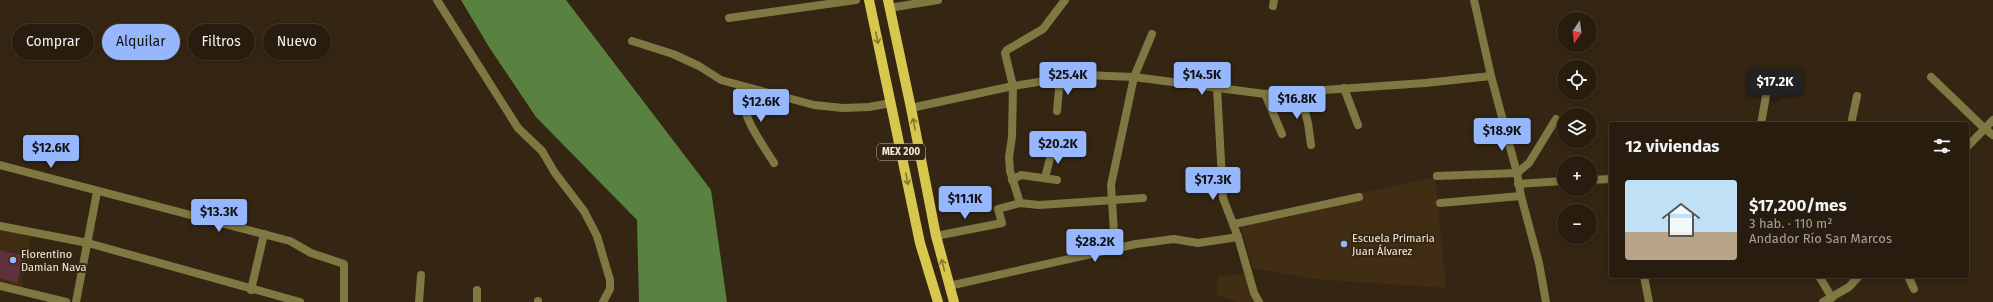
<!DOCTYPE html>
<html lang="es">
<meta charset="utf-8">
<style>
body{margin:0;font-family:"Fira Sans",sans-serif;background:#302517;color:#f1f3f6;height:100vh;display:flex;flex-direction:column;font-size:15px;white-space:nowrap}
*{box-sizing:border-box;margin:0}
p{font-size:13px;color:#a5a19e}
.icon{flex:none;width:22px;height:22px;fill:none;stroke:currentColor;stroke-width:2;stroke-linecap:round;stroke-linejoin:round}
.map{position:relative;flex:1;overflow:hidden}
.details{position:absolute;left:1609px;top:122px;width:360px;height:156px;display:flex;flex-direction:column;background:#281c0e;border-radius:4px;box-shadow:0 2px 6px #0003,0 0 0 1px #443a2e}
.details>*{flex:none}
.guide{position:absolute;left:12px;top:24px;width:380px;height:36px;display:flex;gap:8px}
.needle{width:26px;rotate:194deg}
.buttons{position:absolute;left:1557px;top:12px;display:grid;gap:8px}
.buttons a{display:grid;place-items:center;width:40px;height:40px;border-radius:50%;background:#281c0e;box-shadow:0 2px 6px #0003,0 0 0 1px #443a2e;font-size:20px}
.price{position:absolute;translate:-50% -34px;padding:0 9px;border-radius:4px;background:#96b6fd;color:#111;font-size:13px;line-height:26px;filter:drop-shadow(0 1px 2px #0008)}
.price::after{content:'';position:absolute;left:50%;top:24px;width:12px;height:9px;margin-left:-6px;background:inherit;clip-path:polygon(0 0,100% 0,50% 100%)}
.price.on{background:#222;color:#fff}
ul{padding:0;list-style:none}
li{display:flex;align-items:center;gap:12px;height:100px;padding:0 16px}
li span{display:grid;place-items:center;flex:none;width:112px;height:80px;border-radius:4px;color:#555}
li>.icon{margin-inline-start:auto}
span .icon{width:48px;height:48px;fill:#fffc;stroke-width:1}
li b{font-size:17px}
h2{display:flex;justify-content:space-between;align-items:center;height:48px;padding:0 16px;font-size:17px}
.chip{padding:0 14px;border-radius:18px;background:#281c0e;box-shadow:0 2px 6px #0003,0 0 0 1px #443a2e;font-size:14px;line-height:36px}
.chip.on{background:#96b6fd;color:#111}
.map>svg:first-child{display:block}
.built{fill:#412c14}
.green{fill:#60303d}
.water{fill:#598241}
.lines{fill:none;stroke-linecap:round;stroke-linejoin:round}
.minor{stroke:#7f7843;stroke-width:8}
.tertiary{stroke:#7f7843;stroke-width:8}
.primary{stroke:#d7c74f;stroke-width:10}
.oneway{stroke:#867631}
.poi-dot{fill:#96b6fd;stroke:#352613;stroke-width:1.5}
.labels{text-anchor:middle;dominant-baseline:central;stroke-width:4;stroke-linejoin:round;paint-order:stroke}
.shield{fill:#352613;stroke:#bcb1a2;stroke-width:1}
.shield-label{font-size:10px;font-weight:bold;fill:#f6ece0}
.poi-label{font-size:11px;fill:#f6ece0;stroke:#352613;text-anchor:start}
</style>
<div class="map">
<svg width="1993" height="302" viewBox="0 0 1993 302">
<rect width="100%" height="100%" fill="#352613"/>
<g class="built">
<polygon points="1435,177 1446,288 1313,279 1253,268 1239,220"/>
<polygon points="0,228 32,235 20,290 0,286"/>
<polygon points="1245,274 1253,302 1236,302 1217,295 1218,276"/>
</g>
<polygon class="green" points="0,250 24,256 17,283 0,278"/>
<polygon class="water" points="461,0 566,0 711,190 727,302 639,302 637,220 536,117 489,47"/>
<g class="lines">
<g class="minor">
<polyline points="437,0 518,128 542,151 555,173 584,211 597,236 610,280 610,289 603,302"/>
<polyline points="1474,0 1491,76 1517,173 1521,196 1539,263 1546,302"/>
<polyline points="1273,6 1274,0"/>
<polyline points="889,8 938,0"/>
<polyline points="729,18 856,0"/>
<polyline points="1931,77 1984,128 1993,135"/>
<path d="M 740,86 C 743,119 757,136 774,163"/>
<polyline points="1217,88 1223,198 1238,237 1254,293 1259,302"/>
<polyline points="1344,88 1358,125"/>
<polyline points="1299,91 1308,123 1311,145"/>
<polyline points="1265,94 1282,134"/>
<polyline points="1057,111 1060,78"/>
<polyline points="1761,124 1769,79"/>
<polyline points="1851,124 1857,96"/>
<polyline points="0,165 290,241 311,253 344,264 344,302"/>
<polyline points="1437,176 1517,173 1529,163 1556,119"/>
<polyline points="1045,178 1053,146"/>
<polyline points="1012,180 1021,175 1057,180"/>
<polyline points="1590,180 1611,179"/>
<polyline points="1518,184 1564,181"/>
<polyline points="1020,203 1010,171 1009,157 1012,137 1013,86 1005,53 1007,50 1043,29 1065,0"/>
<polyline points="1440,203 1521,196"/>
<polyline points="1234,224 1359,197"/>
<polyline points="0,226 88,243 300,302"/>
<polyline points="936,236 1002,223 998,209 1020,203 1039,205 1143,198"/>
<polyline points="1115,248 1111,185 1134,77 1152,34"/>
<polyline points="1644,276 1649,302"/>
<polyline points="1819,276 1832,298"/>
<polyline points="1908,276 1914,289"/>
<polyline points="0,286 66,302"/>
<polyline points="949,286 1136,244 1174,239 1198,243 1238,237"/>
<polyline points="251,290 264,234"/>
<polyline points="76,302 97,192"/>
<polyline points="419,302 421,275"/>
<polyline points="477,302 477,290"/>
<polyline points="538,302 538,301"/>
</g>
<g class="tertiary">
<polyline points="632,41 673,54 699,66 721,80 814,105 843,108 869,107 891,103"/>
<polyline points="911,108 1013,86 1084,75 1134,77 1265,94 1425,83 1491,76"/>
<polyline points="1967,147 1993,120"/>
<polyline points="1823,302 1849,287 1859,276"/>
</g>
<g class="primary">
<polyline points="869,0 920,243 938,302"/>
<polyline points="888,0 911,108 936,236 954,302"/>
</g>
</g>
<defs><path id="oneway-shaft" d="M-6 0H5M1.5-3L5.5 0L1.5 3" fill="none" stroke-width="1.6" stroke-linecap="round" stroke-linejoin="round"/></defs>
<g class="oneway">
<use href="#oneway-shaft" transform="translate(877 38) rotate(78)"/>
<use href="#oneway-shaft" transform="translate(914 124) rotate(-101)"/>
<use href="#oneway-shaft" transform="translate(907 179) rotate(79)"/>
<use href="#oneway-shaft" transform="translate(943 265) rotate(-104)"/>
</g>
<g class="poi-dot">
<circle cx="1344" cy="244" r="4"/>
<circle cx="13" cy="260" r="4"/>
</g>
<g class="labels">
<rect class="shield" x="877" y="144" width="48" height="16" rx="3"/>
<g class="shield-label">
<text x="901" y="152">MEX 200</text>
</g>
<g class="poi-label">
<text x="1352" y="238">Escuela Primaria<tspan x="1352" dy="13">Juan Álvarez</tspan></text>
<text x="21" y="254">Florentino<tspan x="21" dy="13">Damian Nava</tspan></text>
</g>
</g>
</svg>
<div class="buttons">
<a><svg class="needle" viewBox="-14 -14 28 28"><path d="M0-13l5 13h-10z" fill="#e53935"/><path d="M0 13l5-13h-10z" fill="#a5a19e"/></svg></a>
<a><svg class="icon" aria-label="locate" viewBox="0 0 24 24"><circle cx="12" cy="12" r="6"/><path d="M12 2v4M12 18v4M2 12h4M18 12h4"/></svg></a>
<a><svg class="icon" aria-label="layers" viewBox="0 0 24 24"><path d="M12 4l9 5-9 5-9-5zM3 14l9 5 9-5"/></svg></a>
<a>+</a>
<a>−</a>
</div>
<b class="price" style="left:1068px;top:96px">$25.4K</b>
<b class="price" style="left:1202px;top:96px">$14.5K</b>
<b class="price on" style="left:1775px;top:103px">$17.2K</b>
<b class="price" style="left:1297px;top:120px">$16.8K</b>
<b class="price" style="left:761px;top:123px">$12.6K</b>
<b class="price" style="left:1502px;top:152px">$18.9K</b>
<b class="price" style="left:1058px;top:165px">$20.2K</b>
<b class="price" style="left:51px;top:169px">$12.6K</b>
<b class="price" style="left:1213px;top:201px">$17.3K</b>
<b class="price" style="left:965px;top:220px">$11.1K</b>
<b class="price" style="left:219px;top:233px">$13.3K</b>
<b class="price" style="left:1095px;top:263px">$28.2K</b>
<div class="guide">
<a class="chip">Comprar</a>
<a class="chip on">Alquilar</a>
<a class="chip">Filtros</a>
<a class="chip">Nuevo</a>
</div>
<section class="details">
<h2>12 viviendas<svg class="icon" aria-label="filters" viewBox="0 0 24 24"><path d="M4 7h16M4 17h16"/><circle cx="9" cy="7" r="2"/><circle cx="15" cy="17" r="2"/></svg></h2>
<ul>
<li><span style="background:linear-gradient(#bfe0f5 65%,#b9a48a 0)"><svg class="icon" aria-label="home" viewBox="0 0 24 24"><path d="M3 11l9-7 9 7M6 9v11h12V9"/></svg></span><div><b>$17,200/mes</b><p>3 hab. · 110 m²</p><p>Andador Río San Marcos</p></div></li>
</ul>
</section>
</div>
